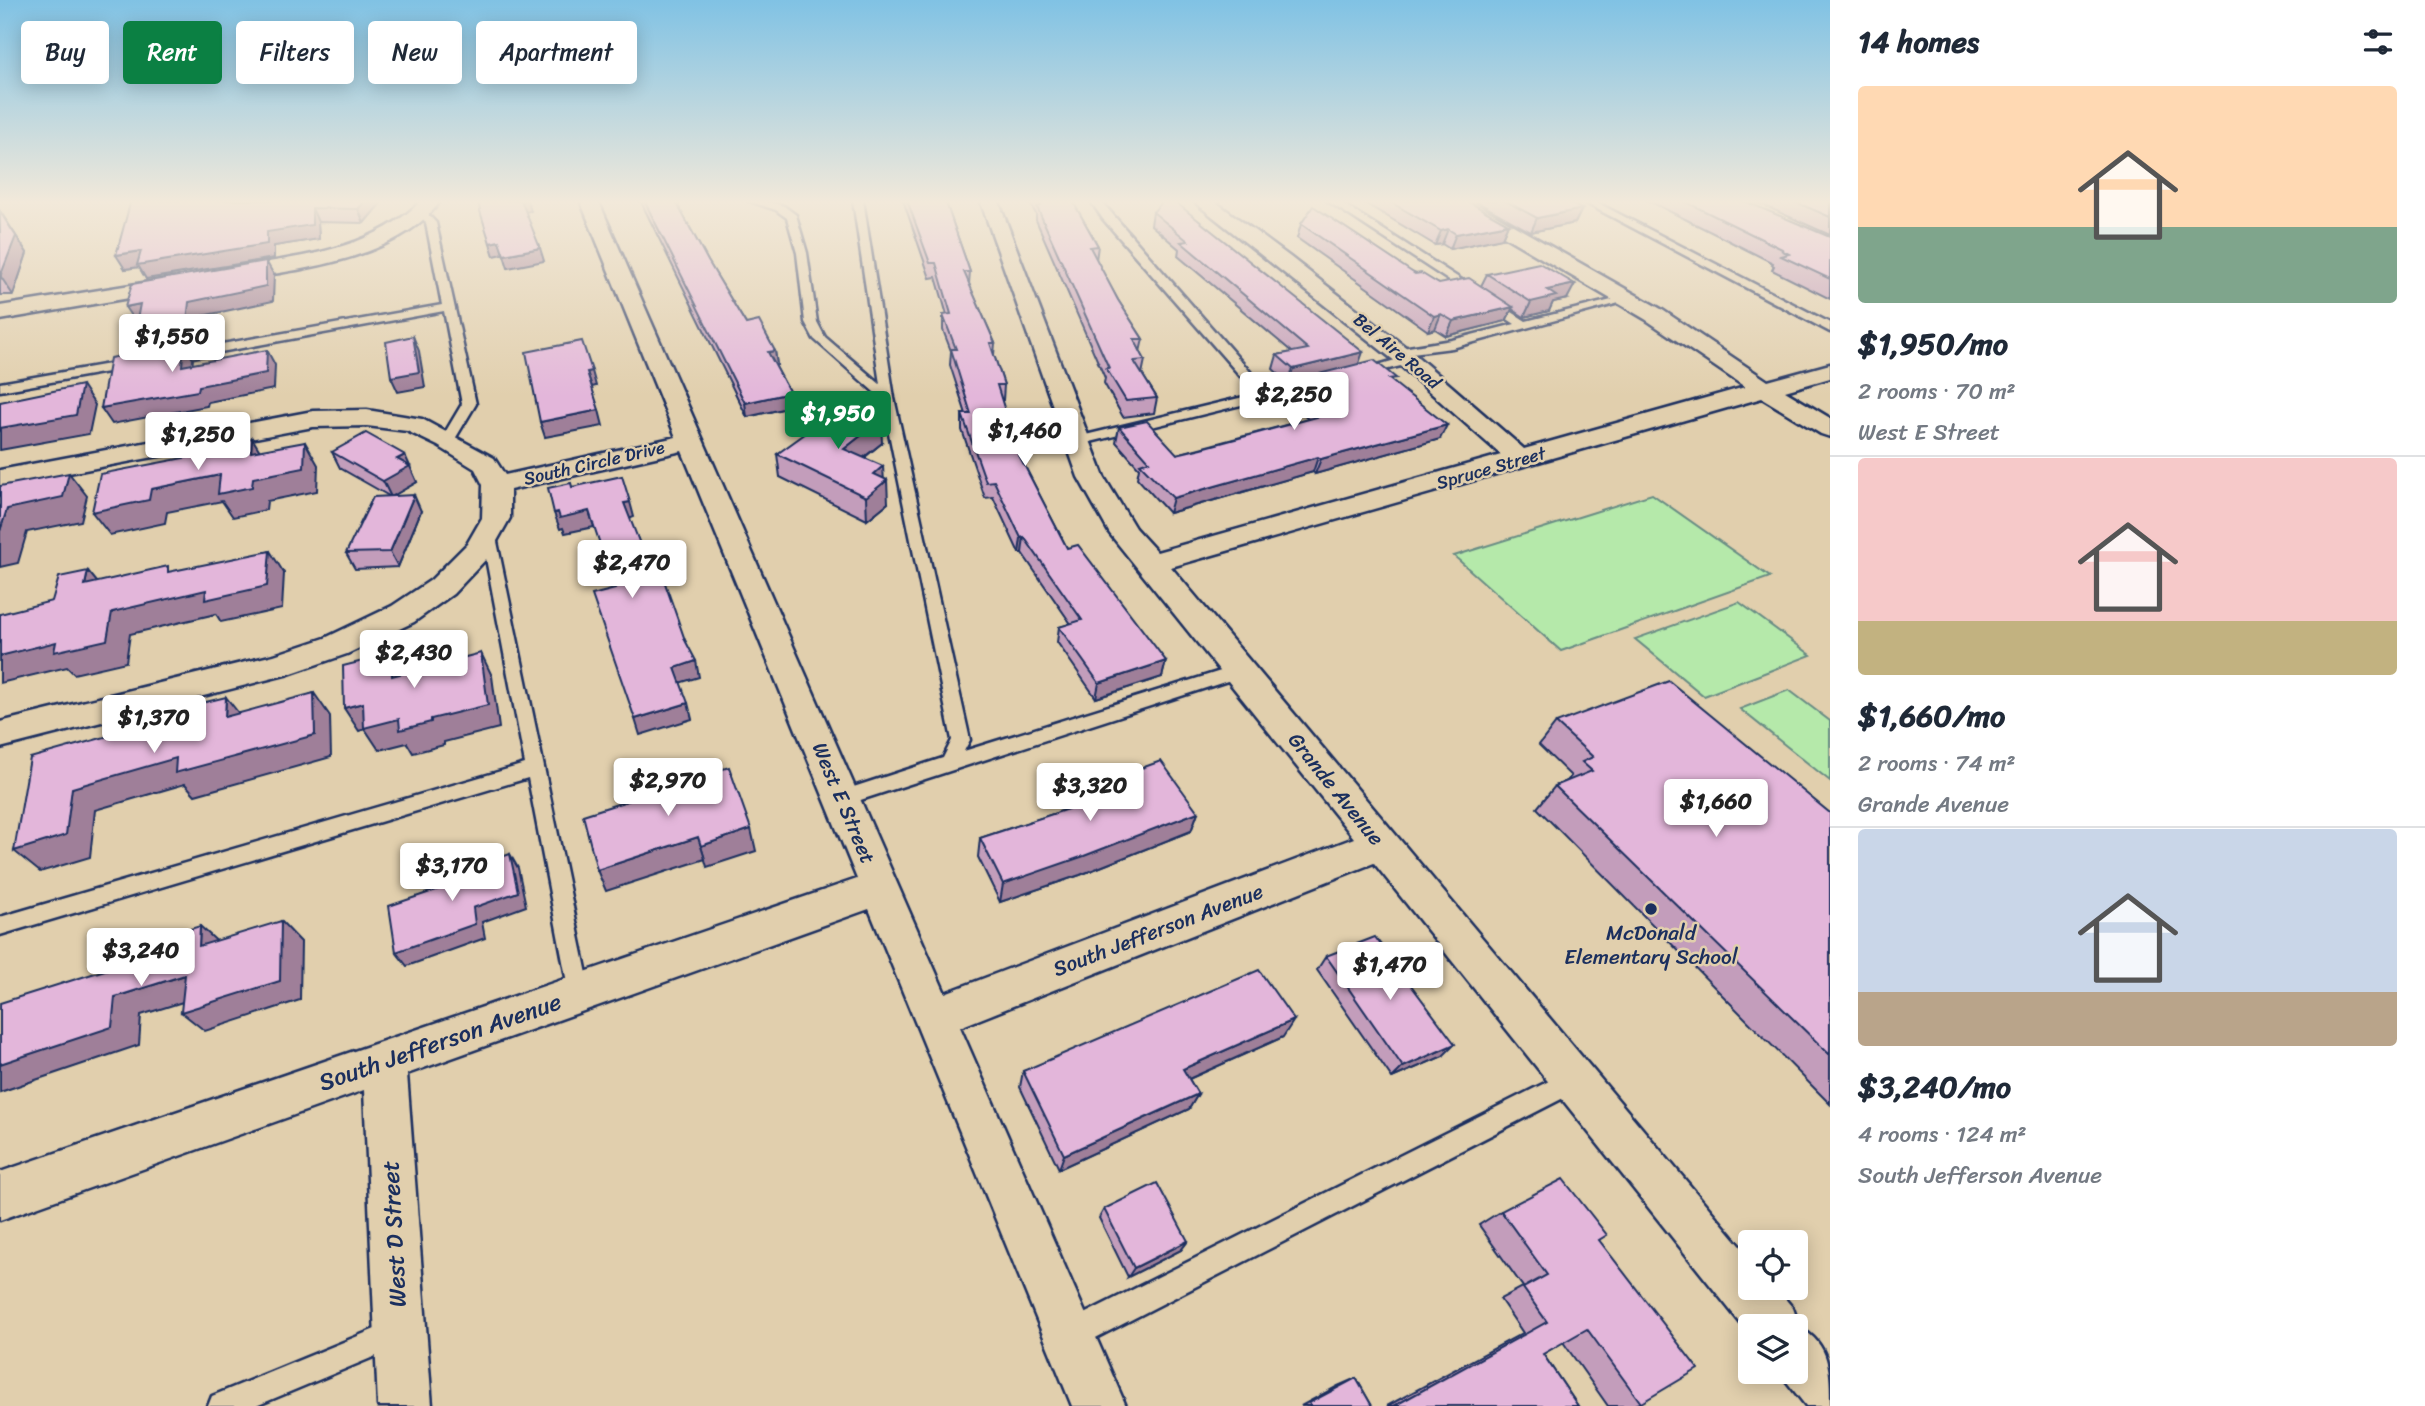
<!DOCTYPE html>
<meta charset="utf-8">
<style>
body{margin:0;font-family:Sriracha,sans-serif;background:#f2f2f3;color:#1f2937;height:100vh;display:flex;flex-direction:column;font-size:26px;white-space:nowrap}
*{box-sizing:border-box;margin:0}
p{font-size:23px;color:#747a83}
.icon{flex:none;width:38px;height:38px;fill:none;stroke:currentColor;stroke-width:2;stroke-linecap:round;stroke-linejoin:round}
.map{position:relative;flex:1;overflow:hidden}
.drawer{display:flex;flex-direction:column;background:#fff;width:595px}
.drawer>*{flex:none}
.top-card{position:absolute;left:21px;top:21px;width:665px;height:63px;display:flex;gap:14px}
.fabs{position:absolute;left:1738px;top:1230px;display:grid;gap:14px}
.fabs a{display:grid;place-items:center;width:70px;height:70px;border-radius:7px;background:#fff;box-shadow:0 4px 18px #0003;font-size:35px}
.price{position:absolute;translate:-50% -60px;padding:0 16px;border-radius:7px;background:#fff;color:#222;font-size:23px;line-height:46px;filter:drop-shadow(0 2px 4px #0008)}
.price::after{content:'';position:absolute;left:50%;top:42px;width:21px;height:16px;margin-left:-10px;background:inherit;clip-path:polygon(0 0,100% 0,50% 100%)}
.price.selected{background:#0b8043;color:#fff}
ul{padding:0;list-style:none}
li{display:grid;align-content:center;gap:14px;height:371px;padding:0 28px}
li+li{border-top:2px solid #e0e1e3}
li span{display:grid;place-items:center;height:217px;border-radius:7px;color:#555}
li>.icon{margin-inline-start:auto}
span .icon{width:126px;height:126px;fill:#fffc;stroke-width:1}
li b{font-size:30px}
h2{display:flex;justify-content:space-between;align-items:center;height:84px;padding:0 28px;font-size:30px}
.pill{padding:0 24px;border-radius:7px;background:#fff;box-shadow:0 4px 18px #0003;font-size:24px;line-height:63px}
.pill.selected{background:#0b8043;color:#fff}
main{display:flex;flex:1;min-height:0}
.map>svg:first-child{display:block}
.green{fill:#b5e9aa;stroke:#688c84;stroke-width:2}
.lines{fill:none;stroke-linecap:round;stroke-linejoin:round}
.lane-casing{stroke:#1b2f5e;stroke-width:5}
.street-casing{stroke:#1b2f5e;stroke-width:5}
.lane{fill:#e1cfad;fill-rule:evenodd}
.street{fill:#e1cfad;fill-rule:evenodd}
.wall{fill:#c39dbb;stroke:#1b2f5e;stroke-width:2}
.shaded-wall{fill:#9f7f99;stroke:#1b2f5e;stroke-width:2}
.building{fill:#e3b6da;stroke:#1b2f5e;stroke-width:2}
.poi-dot{fill:#1b2f5e;stroke:#e1cfad;stroke-width:2.5}
.labels{text-anchor:middle;dominant-baseline:central;stroke-width:5;stroke-linejoin:round;paint-order:stroke}
.far-street-label{font-size:18px;fill:#1b2f5e;stroke:#e1cfad}
.street-label{font-size:21px;fill:#1b2f5e;stroke:#e1cfad}
.poi-label{font-size:21px;fill:#1b2f5e;stroke:#e1cfad}
.near-street-label{font-size:24px;fill:#1b2f5e;stroke:#e1cfad}
</style>
<main>
<div class="map">
<svg width="1830" height="1406" viewBox="0 0 1830 1406">
<rect width="100%" height="100%" fill="#e1cfad"/>
<filter id="ink" filterUnits="userSpaceOnUse"><feTurbulence type="fractalNoise" baseFrequency=".0143" numOctaves="2"/><feDisplacementMap in="SourceGraphic" scale="14" xChannelSelector="R" yChannelSelector="G"/><feConvolveMatrix kernelMatrix="1 2 1 2 8 2 1 2 1" color-interpolation-filters="sRGB"/></filter>
<g filter="url(#ink)">
<g class="green">
<polygon points="1652,494 1770,577 1561,651 1454,556"/>
<polygon points="1739,602 1811,655 1704,696 1635,639"/>
<polygon points="1789,690 1830,721 1830,781 1740,709"/>
</g>
<g class="lines">
<defs>
<g id="lane">
<polygon points="746,200 761,200 784,206 796,215 807,253 817,322 825,337 880,384 853,200 863,200 894,398 970,740 964,751 1240,665 1246,667 1249,671 1246,675 842,806 835,803 833,798 835,793 943,758 952,740 882,399 814,339 805,322 797,253 787,218 776,210"/>
<polygon points="1090,200 1100,200 1267,391 1323,377 1329,381 1327,384 1078,445 1073,444 1073,438 1256,394 1103,219"/>
<polygon points="1326,200 1337,200 1526,321 1628,296 1634,299 1452,348 1396,355 1396,349 1452,340 1515,324"/>
<polygon points="1580,200 1592,200 1830,323 1830,332"/>
<polygon points="423,209 436,223 476,404 452,444 447,445 440,441 462,404 444,311 166,362 160,358 166,354 442,305 426,223 418,212"/>
<polygon points="1409,356 1413,357 1413,363 1360,376 1354,372"/>
<polygon points="132,360 136,361 136,367 0,391 0,383"/>
<polygon points="488,527 495,532 591,993 588,1000 580,1003 572,1000 569,993 528,778 0,935 0,917 525,764 481,532"/>
<polygon points="1573,1069 1581,1073 1585,1081 1581,1089 1080,1346 1070,1350 1060,1346 1056,1336 1060,1326"/>
<polygon points="397,1320 407,1323 410,1333 407,1343 256,1406 208,1406 212,1396"/>
</g>
<g id="street">
<path d="M 422,200 L 441,200 C 398,261 296,270 227,281 L 220,279 L 216,275 L 220,271 L 227,269 C 294,257 372,252 422,200 Z"/>
<path d="M 580,200 L 598,200 L 945,993 L 1354,838 L 1110,534 L 1078,477 L 980,200 L 998,200 L 1104,477 L 1135,528 L 1157,552 L 1501,455 L 1396,362 L 1192,200 L 1213,200 L 1290,257 L 1412,352 L 1524,449 L 1745,387 L 1645,319 L 1449,204 L 1447,200 L 1469,200 L 1661,309 L 1768,381 L 1830,364 L 1830,378 L 1785,391 L 1830,418 L 1830,437 L 1821,434 L 1762,398 L 1171,567 L 1750,1257 L 1750,1288 L 1776,1288 L 1793,1308 L 1800,1328 C 1830,1344 1830,1370 1830,1406 L 1806,1406 L 1779,1372 L 1796,1372 L 1796,1326 L 1750,1326 L 1750,1335 L 1374,863 L 960,1027 L 1126,1406 L 1072,1406 L 869,909 L 407,1074 L 432,1406 L 378,1406 L 364,1090 L 0,1220 L 0,1172 L 857,879 L 682,451 L 510,490 L 510,518 L 488,557 L 453,594 L 414,622 L 347,654 L 289,674 L 0,748 L 0,722 L 274,655 L 325,638 L 392,606 L 431,580 L 467,544 L 482,518 L 483,485 L 475,469 L 438,446 L 407,431 L 367,426 L 313,427 L 0,486 L 0,470 L 313,411 L 367,410 L 422,419 L 494,458 L 505,475 L 676,437 Z"/>
<polygon points="174,278 182,279 185,284 182,289 0,320 0,306"/>
</g>
</defs>
<use href="#lane" class="lane-casing"/>
<use href="#street" class="street-casing"/>
<use href="#lane" class="lane"/>
<use href="#street" class="street"/>
</g>
<g class="wall">
<polygon points="131,200 381,203 364,223 318,222 319,239 274,246 274,258 146,279 139,267 125,269"/>
<polygon points="640,200 675,200 708,261 746,324 775,351 777,365 775,365 790,393 791,407 747,417"/>
<polygon points="903,200 945,200 970,272 969,284 995,343 994,355 1004,385 1003,400 1001,400 1018,453 1067,548 1166,661 1162,677 1096,698 1057,642 1059,627 1071,624 1022,553 1019,553 993,497 985,498 962,430 962,414 966,414 950,365 951,351 943,330 943,315 947,315 936,277 930,278"/>
<polygon points="1028,200 1072,200 1098,246 1096,260 1118,300 1143,339 1140,352 1145,360 1142,374 1157,398 1154,413 1123,417 1104,383 1105,378 1036,220 1036,214"/>
<polygon points="1366,200 1466,200 1508,224 1502,238 1450,249 1442,244 1435,245 1365,203"/>
<polygon points="1474,200 1563,200 1582,209 1575,223 1531,232"/>
<polygon points="1647,200 1742,200 1830,237 1830,299 1772,270 1774,266 1772,265 1773,263"/>
<polygon points="1752,200 1830,200 1830,235"/>
<polygon points="0,211 27,253 13,295 0,295"/>
<polygon points="1153,212 1358,364 1394,383 1440,439 1315,474 1313,472 1169,513 1137,478 1139,468 1116,442 1119,427 1177,454 1308,419 1295,408 1300,394 1298,392 1303,380 1288,383 1273,369 1277,355 1292,352 1178,256 1179,249 1151,225"/>
<polygon points="1301,224 1439,284 1481,286 1487,274 1567,299 1553,302 1549,311 1524,317 1512,309 1506,321 1446,336 1435,329 1428,331 1297,238"/>
<polygon points="882,443 864,458 888,503 867,520 780,477 777,454"/>
<polygon points="332,452 412,470 412,471 417,482 392,496 421,511 398,567 355,569 346,553 389,496 340,468"/>
<polygon points="1556,723 1830,813 1830,1104 1537,808 1555,786 1567,781 1571,776 1539,745"/>
<polygon points="1069,794 1198,812 1191,831 1080,875 1000,902 978,857 980,838 1065,810"/>
<polygon points="1326,956 1443,1056 1392,1078 1317,970"/>
<polygon points="1283,1037 1189,1079 1198,1094 1189,1109 1059,1169 1020,1087 1023,1071"/>
<polygon points="1104,1209 1188,1241 1181,1250 1128,1277 1099,1218"/>
<polygon points="1501,1211 1599,1240 1641,1403 1631,1406 1608,1406 1563,1342 1543,1354 1578,1406 1387,1406 1523,1333 1500,1299 1523,1287 1479,1225"/>
<polygon points="1356,1378 1372,1406 1301,1406 1338,1386"/>
</g>
<g class="shaded-wall">
<polygon points="366,200 380,200 381,203 364,223 358,209"/>
<polygon points="521,200 527,200 531,211 524,212"/>
<polygon points="312,208 318,222 319,239 274,246 274,258 146,279 139,267 125,269 116,255 267,232"/>
<polygon points="1582,209 1575,223 1531,232 1537,218"/>
<polygon points="0,211 27,253 13,295 1,277"/>
<polygon points="1508,224 1502,238 1450,249 1456,234"/>
<polygon points="1448,229 1442,244 1435,245 1441,231"/>
<polygon points="499,241 503,254 494,256 490,243"/>
<polygon points="540,248 544,261 508,268 504,255"/>
<polygon points="266,261 274,275 273,301 197,317 194,346 186,347 193,359 191,381 142,355 133,340 189,302"/>
<polygon points="1575,284 1567,299 1553,302 1549,311 1524,317 1531,302 1547,290"/>
<polygon points="140,304 149,319 135,322 125,307"/>
<polygon points="1513,307 1506,321 1446,336 1453,321"/>
<polygon points="1441,314 1435,329 1428,331 1434,316"/>
<polygon points="413,336 419,351 425,387 398,392 391,377"/>
<polygon points="267,350 275,365 274,389 208,402 207,406 112,424 101,408 199,386"/>
<polygon points="775,351 777,365 769,366 768,352"/>
<polygon points="1363,352 1358,366 1303,378 1303,380 1288,383 1293,369"/>
<polygon points="592,371 596,386 592,387 587,372"/>
<polygon points="82,385 95,405 89,434 0,450 0,428"/>
<polygon points="790,393 791,407 747,417 745,403"/>
<polygon points="599,410 603,426 545,437 540,422"/>
<polygon points="881,420 882,443 845,472 844,449"/>
<polygon points="1447,425 1440,439 1315,474 1321,459"/>
<polygon points="252,438 266,461 251,452"/>
<polygon points="305,442 318,465 317,491 267,501 266,510 233,517 222,501 167,512 165,523 110,535 92,512 151,489 220,475 253,478"/>
<polygon points="405,455 417,482 391,497 383,481 397,459"/>
<polygon points="1318,457 1313,472 1169,513 1173,498"/>
<polygon points="883,466 884,483 887,480 888,503 867,520 866,497 874,474"/>
<polygon points="69,473 87,496 81,521 27,532 18,563 0,567 0,531 7,509"/>
<polygon points="414,495 421,511 398,567 390,552"/>
<polygon points="630,502 634,517 629,519 624,503"/>
<polygon points="589,511 594,527 565,533 563,528 560,529 554,513"/>
<polygon points="1024,537 1022,553 1019,553 1021,538"/>
<polygon points="270,551 284,573 282,609 221,622 216,614 130,634 126,662 74,674 67,667 0,683 0,656"/>
<polygon points="88,571 106,593 85,585"/>
<polygon points="481,653 492,676 499,728 444,742 444,745 413,753 407,743 379,750 365,729 359,731 344,708 363,703 399,719 431,719"/>
<polygon points="391,654 404,677 392,676"/>
<polygon points="696,661 699,677 679,683 675,668"/>
<polygon points="1166,661 1162,677 1096,698 1099,683"/>
<polygon points="314,693 330,716 331,757 195,795 185,784 95,810 90,857 40,872 14,851 72,788"/>
<polygon points="226,697 244,720 225,717"/>
<polygon points="688,703 692,719 640,735 635,719"/>
<polygon points="1198,812 1191,831 1080,875 1000,902 1003,884"/>
<polygon points="751,829 756,851 707,867 701,846"/>
<polygon points="698,837 705,859 606,891 597,870"/>
<polygon points="510,854 518,868 526,906 482,922 485,938 407,966 396,952 473,908"/>
<polygon points="281,921 301,942 300,1000 205,1031 181,1012"/>
<polygon points="200,926 222,946 199,946"/>
<polygon points="185,975 208,994 141,1015 139,1045 0,1092 0,1064 115,997"/>
<polygon points="1294,1020 1283,1037 1175,1085 1183,1069"/>
<polygon points="1455,1044 1443,1056 1392,1078 1403,1067"/>
<polygon points="1198,1094 1189,1109 1059,1169 1064,1155"/>
<polygon points="1188,1241 1181,1250 1128,1277 1134,1268"/>
</g>
<g class="building">
<polygon points="131,200 366,200 358,209 312,208 312,225 267,232 267,244 137,265 141,251 116,255"/>
<polygon points="478,200 523,200 521,200 540,248 504,255 499,241 490,243 480,211"/>
<polygon points="644,200 675,200 708,261 746,324 759,321 775,351 768,352 790,393 745,403"/>
<polygon points="907,200 945,200 970,272 964,272 995,343 990,343 1004,385 997,385 1018,453 1067,548 1078,545 1166,661 1099,683 1059,627 1082,620 1024,537 1021,538 994,481 986,482 962,414 971,414 951,349 956,349 943,315 951,314 936,263 930,263"/>
<polygon points="1037,200 1072,200 1098,246 1090,247 1118,300 1143,339 1134,339 1145,360 1134,361 1157,398 1126,401 1106,368 1109,368 1037,207 1041,206"/>
<polygon points="1164,200 1173,200 1363,352 1293,369 1277,355 1308,349 1181,242 1188,241 1153,212"/>
<polygon points="1387,200 1465,200 1508,224 1456,234 1448,229 1441,231"/>
<polygon points="1504,200 1563,200 1582,209 1537,218"/>
<polygon points="1682,200 1742,200 1830,237 1830,279 1781,256 1789,254 1781,250 1784,250"/>
<polygon points="1791,200 1830,200 1830,217"/>
<polygon points="1313,206 1415,274 1421,273 1439,284 1469,278 1513,307 1453,321 1441,314 1434,316 1301,224"/>
<polygon points="0,212 16,236 0,277"/>
<polygon points="266,261 266,286 189,302 186,331 133,340 140,304 125,307 132,284"/>
<polygon points="1539,263 1575,284 1547,290 1556,296 1531,302 1487,274"/>
<polygon points="413,336 419,372 391,377 386,342"/>
<polygon points="582,341 592,371 587,372 599,410 540,422 526,352"/>
<polygon points="184,344 182,366 267,350 266,373 199,386 198,391 101,408 110,358"/>
<polygon points="1374,360 1396,378 1389,379 1447,425 1321,459 1318,457 1173,498 1140,464 1149,461 1119,427 1147,421 1177,454 1202,448 1324,415 1300,394 1317,390 1303,378"/>
<polygon points="82,385 76,415 0,428 0,402"/>
<polygon points="845,405 881,420 844,449 883,466 874,474 887,480 866,497 777,454"/>
<polygon points="366,433 405,455 397,459 410,466 383,481 332,452"/>
<polygon points="252,438 251,452 305,442 304,468 253,478 252,487 218,494 220,475 151,489 149,500 92,512 100,474 215,452 216,445"/>
<polygon points="69,473 63,497 7,509 0,531 0,486"/>
<polygon points="622,476 630,502 624,503 642,549 652,546 685,640 696,661 675,668 688,703 635,719 592,595 615,589 589,511 560,518 558,512 554,513 548,488 571,483 572,487"/>
<polygon points="414,495 390,552 346,553 373,497"/>
<polygon points="270,551 267,586 205,600 206,590 112,612 107,640 54,652 56,642 0,656 0,614 52,601 59,577 88,571 85,585 168,566 168,572"/>
<polygon points="481,653 488,705 431,719 431,722 400,730 399,719 364,728 363,703 344,708 343,666 391,654 392,676"/>
<polygon points="1669,681 1830,813 1830,1055 1555,786 1592,771 1582,762 1593,757 1556,723"/>
<polygon points="314,693 315,735 175,773 176,758 72,788 66,835 14,851 30,758 180,716 181,708 226,697 225,717"/>
<polygon points="1161,761 1198,812 1084,856 1003,884 980,838 1077,806 1069,794"/>
<polygon points="729,767 751,829 701,846 698,837 597,870 583,815 652,793 649,783 686,771 689,780"/>
<polygon points="510,854 518,892 473,908 475,924 396,952 389,906 454,884 452,874"/>
<polygon points="281,921 280,981 181,1012 185,975 115,997 112,1027 0,1064 0,1003 162,952 164,937 200,926 199,946"/>
<polygon points="1375,937 1455,1044 1403,1067 1326,956"/>
<polygon points="1259,970 1294,1020 1183,1069 1198,1094 1064,1155 1023,1071"/>
<polygon points="1563,1179 1607,1235 1599,1240 1698,1369 1641,1403 1587,1329 1543,1354 1578,1406 1394,1406 1547,1322 1523,1288 1547,1275 1501,1211"/>
<polygon points="1157,1183 1188,1241 1134,1268 1104,1209"/>
<polygon points="1356,1378 1372,1406 1311,1406 1309,1403"/>
</g>
</g>
<linearGradient id="sky" x2="0" y2="1"><stop stop-color="#80c2e4"/><stop offset="0.51" stop-color="#f2e9da"/><stop offset="1" stop-color="#f2e9da" stop-opacity="0"/></linearGradient>
<rect width="1830" height="396" fill="url(#sky)"/>
<circle class="poi-dot" cx="1651" cy="909" r="7"/>
<g class="labels">
<g class="far-street-label">
<text transform="translate(1397 351) rotate(40)">Bel Aire Road</text>
<text transform="translate(594 463) rotate(-13)">South Circle Drive</text>
<text transform="translate(1491 468) rotate(-16)">Spruce Street</text>
</g>
<g class="street-label">
<text transform="translate(1336 789) rotate(51)">Grande Avenue</text>
<text transform="translate(844 803) rotate(67)">West E Street</text>
<text transform="translate(1158 930) rotate(-21)">South Jefferson Avenue</text>
</g>
<g class="poi-label">
<text x="1651" y="933">McDonald<tspan x="1651" dy="24">Elementary School</tspan></text>
</g>
<g class="near-street-label">
<text transform="translate(440 1042) rotate(-19)">South Jefferson Avenue</text>
<text transform="translate(394 1234) rotate(-93)">West D Street</text>
</g>
</g>
</svg>
<div class="fabs">
<a><svg class="icon" aria-label="locate" viewBox="0 0 24 24"><circle cx="12" cy="12" r="6"/><path d="M12 2v4M12 18v4M2 12h4M18 12h4"/></svg></a>
<a><svg class="icon" aria-label="layers" viewBox="0 0 24 24"><path d="M12 4l9 5-9 5-9-5zM3 14l9 5 9-5"/></svg></a>
</div>
<b class="price" style="left:172px;top:374px">$1,550</b>
<b class="price" style="left:1294px;top:432px">$2,250</b>
<b class="price selected" style="left:838px;top:451px">$1,950</b>
<b class="price" style="left:1025px;top:468px">$1,460</b>
<b class="price" style="left:198px;top:472px">$1,250</b>
<b class="price" style="left:632px;top:600px">$2,470</b>
<b class="price" style="left:414px;top:690px">$2,430</b>
<b class="price" style="left:154px;top:755px">$1,370</b>
<b class="price" style="left:668px;top:818px">$2,970</b>
<b class="price" style="left:1090px;top:823px">$3,320</b>
<b class="price" style="left:1716px;top:839px">$1,660</b>
<b class="price" style="left:452px;top:903px">$3,170</b>
<b class="price" style="left:141px;top:988px">$3,240</b>
<b class="price" style="left:1390px;top:1002px">$1,470</b>
<div class="top-card">
<a class="pill">Buy</a>
<a class="pill selected">Rent</a>
<a class="pill">Filters</a>
<a class="pill">New</a>
<a class="pill">Apartment</a>
</div>
</div>
<section class="drawer">
<h2>14 homes<svg class="icon" aria-label="filters" viewBox="0 0 24 24"><path d="M4 7h16M4 17h16"/><circle cx="9" cy="7" r="2"/><circle cx="15" cy="17" r="2"/></svg></h2>
<ul>
<li><span style="background:linear-gradient(#ffd9b3 65%,#7fa58c 0)"><svg class="icon" aria-label="home" viewBox="0 0 24 24"><path d="M3 11l9-7 9 7M6 9v11h12V9"/></svg></span><div><b>$1,950/mo</b><p>2 rooms · 70 m²</p><p>West E Street</p></div></li>
<li><span style="background:linear-gradient(#f6c9c9 75%,#c2b280 0)"><svg class="icon" aria-label="home" viewBox="0 0 24 24"><path d="M3 11l9-7 9 7M6 9v11h12V9"/></svg></span><div><b>$1,660/mo</b><p>2 rooms · 74 m²</p><p>Grande Avenue</p></div></li>
<li><span style="background:linear-gradient(#c9d6e8 75%,#b9a48a 0)"><svg class="icon" aria-label="home" viewBox="0 0 24 24"><path d="M3 11l9-7 9 7M6 9v11h12V9"/></svg></span><div><b>$3,240/mo</b><p>4 rooms · 124 m²</p><p>South Jefferson Avenue</p></div></li>
</ul>
</section>
</main>
